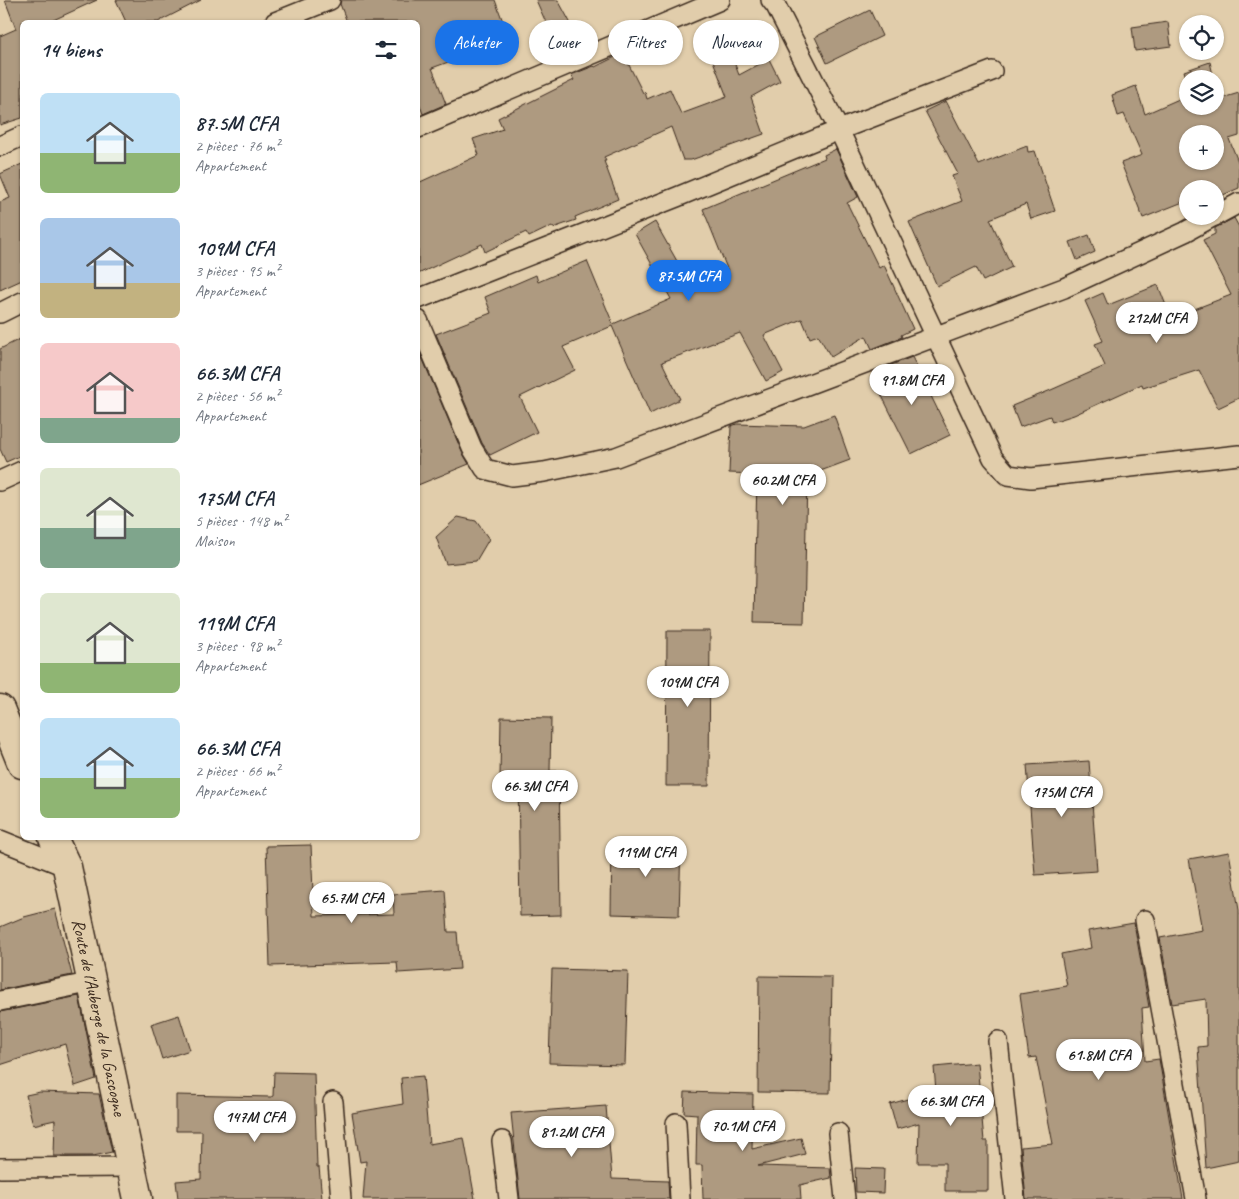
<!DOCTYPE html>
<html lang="fr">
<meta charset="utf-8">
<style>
body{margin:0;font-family:Caveat,sans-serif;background:#f2f2f3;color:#1f2937;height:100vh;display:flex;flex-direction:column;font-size:19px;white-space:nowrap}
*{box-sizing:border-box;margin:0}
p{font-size:16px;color:#747a83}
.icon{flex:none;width:28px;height:28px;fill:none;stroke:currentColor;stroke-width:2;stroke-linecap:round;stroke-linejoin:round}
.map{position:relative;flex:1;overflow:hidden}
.side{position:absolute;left:20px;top:20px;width:400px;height:820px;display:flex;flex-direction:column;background:#fff;border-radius:8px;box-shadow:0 1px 4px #0004}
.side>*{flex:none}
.banner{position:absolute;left:435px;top:20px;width:475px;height:45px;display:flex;gap:10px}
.tools{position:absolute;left:1179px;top:15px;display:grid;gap:10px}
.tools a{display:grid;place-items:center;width:45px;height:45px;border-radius:50%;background:#fff;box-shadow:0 1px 4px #0004;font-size:25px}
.price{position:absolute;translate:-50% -42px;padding:0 11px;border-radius:18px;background:#fff;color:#222;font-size:16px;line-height:32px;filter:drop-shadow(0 1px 2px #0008)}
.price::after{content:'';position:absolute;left:50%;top:30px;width:15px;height:11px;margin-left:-8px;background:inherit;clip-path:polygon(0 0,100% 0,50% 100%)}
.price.current{background:#1a73e8;color:#fff}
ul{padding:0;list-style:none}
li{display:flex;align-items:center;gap:15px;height:125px;padding:0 20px}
li span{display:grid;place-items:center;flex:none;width:140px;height:100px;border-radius:8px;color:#555}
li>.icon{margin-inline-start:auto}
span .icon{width:60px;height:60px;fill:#fffc;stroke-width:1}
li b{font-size:21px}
h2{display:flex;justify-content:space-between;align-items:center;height:60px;padding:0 20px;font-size:21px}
.tag{padding:0 18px;border-radius:22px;background:#fff;box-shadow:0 1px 4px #0004;font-size:18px;line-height:45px}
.tag.current{background:#1a73e8;color:#fff}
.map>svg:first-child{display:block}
.building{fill:#ae9a80;stroke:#3b2a1e;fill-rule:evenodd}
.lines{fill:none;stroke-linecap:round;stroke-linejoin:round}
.street-casing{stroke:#3b2a1e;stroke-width:22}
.secondary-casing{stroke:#3b2a1e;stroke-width:31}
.street{stroke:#e1cdab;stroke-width:19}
.secondary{stroke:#e1cdab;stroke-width:28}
.labels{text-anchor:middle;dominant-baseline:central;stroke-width:4.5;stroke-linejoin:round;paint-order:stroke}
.street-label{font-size:18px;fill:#3b2a1e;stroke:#e1cdab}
</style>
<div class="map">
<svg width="1239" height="1199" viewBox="0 0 1239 1199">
<rect width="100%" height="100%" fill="#e1cdab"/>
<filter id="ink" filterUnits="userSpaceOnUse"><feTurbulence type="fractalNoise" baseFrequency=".02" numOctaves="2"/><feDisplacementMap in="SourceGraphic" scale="10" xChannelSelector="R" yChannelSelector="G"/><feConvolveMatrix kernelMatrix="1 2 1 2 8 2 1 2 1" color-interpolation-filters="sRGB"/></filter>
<g filter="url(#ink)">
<g class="building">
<polygon points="5,0 97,0 49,22 22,22 22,118 0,125 0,36 16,29"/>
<polygon points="116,0 201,0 158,22 126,22"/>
<polygon points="341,0 495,0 509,38 470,52 470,54 432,68 446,104 423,114 418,100 418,22 347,22 340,4"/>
<polygon points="536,0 558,0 583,46 561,55 546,28 548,27"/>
<polygon points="870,10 882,36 827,63 815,37"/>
<polygon points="1168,22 1171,46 1135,51 1132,27"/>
<polygon points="723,33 739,75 769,59 780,81 751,97 764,134 691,160 683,160 671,127 604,157 606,161 604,161 618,199 575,217 576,220 553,228 552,226 529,237 526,232 485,252 482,244 418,274 418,183 479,155 473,139 503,129 498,118 574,80 571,75 594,66 595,67 623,53 643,93 645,92 647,99 670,89 681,114 727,97 705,40"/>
<polygon points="1210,62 1214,79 1188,79 1188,83 1184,71"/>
<path d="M 1215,83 L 1219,99 L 1239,93 L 1239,136 L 1229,139 L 1239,164 L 1239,188 L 1223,195 L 1224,198 L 1215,203 L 1215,189 L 1188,189 L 1188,200 L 1143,218 L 1121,163 L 1142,155 L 1124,114 L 1118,116 L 1112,95 L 1136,86 L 1145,114 L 1188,95 L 1188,106 L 1215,106 ZM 1188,134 L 1215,134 L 1215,161 L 1188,161 Z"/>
<polygon points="946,101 979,165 1027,146 1028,152 1035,151 1055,211 1031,219 1026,204 990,219 1012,267 983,281 976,267 937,286 909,222 962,201 952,176 958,174 925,111"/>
<polygon points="836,149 858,197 847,203 879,268 884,265 913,329 901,335 902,337 872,349 866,336 831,357 818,335 810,338 802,319 764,335 783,372 766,381 740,333 662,362 680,399 650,414 612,326 563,347 575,370 520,397 537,432 490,455 482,443 436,334 491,313 485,297 536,275 538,282 587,261 613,324 671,299 635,234 655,222 691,286 728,271 703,209 825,158 824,155"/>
<polygon points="22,164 22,280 0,290 0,202 10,198 0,174"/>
<polygon points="1234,218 1239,227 1239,398 1218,408 1199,370 1143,388 1142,384 1074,415 1052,422 1050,416 1020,427 1012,406 1051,390 1105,366 1095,344 1103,341 1085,301 1103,293 1108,305 1158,285 1171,318 1231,295 1203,240 1215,234 1215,228"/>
<polygon points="1089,235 1095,252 1077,260 1070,242"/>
<polygon points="22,338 22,455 6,462 0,449 0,349"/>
<polygon points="418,348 462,452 469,464 418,485"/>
<polygon points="912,357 950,435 911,454 876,384 886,379 881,369"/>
<polygon points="834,415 850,460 807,476 804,623 754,622 757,474 729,473 731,426 737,424 804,426"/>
<polygon points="458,517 476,521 489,539 476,561 446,564 436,537"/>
<polygon points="667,631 710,631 709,786 666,786"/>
<polygon points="501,717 551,718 550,771 559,771 561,915 520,916 518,777 500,777"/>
<polygon points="1089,761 1097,871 1035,875 1027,765"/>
<polygon points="612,841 681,842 679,916 611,914"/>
<polygon points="311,845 314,916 394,914 393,894 445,890 448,932 457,932 460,969 398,973 397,962 270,966 266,846"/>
<polygon points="1229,852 1239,910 1239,1161 1206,1168 1198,1047 1207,1046 1206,999 1172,1004 1160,938 1202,930 1189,859"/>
<polygon points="55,909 72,975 0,990 0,927 24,917"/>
<polygon points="1134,923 1149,1007 1142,1008 1145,1061 1159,1059 1183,1199 1026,1199 1021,1147 1053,1144 1036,1057 1029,1058 1020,994 1067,986 1061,954 1091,948 1088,931"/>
<polygon points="552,969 628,971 625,1065 549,1063"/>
<polygon points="759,976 832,977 830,1093 758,1092"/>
<polygon points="79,996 96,1079 75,1086 65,1044 0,1065 0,1012"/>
<polygon points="179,1015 190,1050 162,1059 151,1024"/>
<polygon points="977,1063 984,1141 988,1141 988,1191 945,1191 945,1163 918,1163 919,1123 897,1129 890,1104 936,1091 934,1067"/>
<polygon points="274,1072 314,1073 317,1167 319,1167 322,1199 178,1199 176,1181 201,1179 202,1131 176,1131 176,1095 271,1097 273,1096"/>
<polygon points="423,1076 429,1144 464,1138 475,1199 363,1199 366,1161 360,1162 352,1113 403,1104 401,1078"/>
<polygon points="40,1092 99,1094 112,1152 93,1156 54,1156 55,1120 33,1125 26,1095"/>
<polygon points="685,1092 753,1094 752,1149 801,1138 805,1154 758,1166 830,1168 831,1178 800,1185 801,1199 703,1199 702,1165 696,1165 697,1114 684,1113"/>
<polygon points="606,1106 612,1179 668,1181 669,1199 520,1199 511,1113"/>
<polygon points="855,1168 884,1169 883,1193 856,1192"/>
</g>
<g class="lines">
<defs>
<g id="street">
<polyline points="771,0 776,6 839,130 993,458 1008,475 1031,478 1239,455"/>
<polyline points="275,22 330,0"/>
<polyline points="418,128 720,0"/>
<polyline points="0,146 22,136"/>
<polyline points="1215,216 1239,203"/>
<polyline points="418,299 677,197 839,130 992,71"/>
<polyline points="0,313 22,302"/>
<polyline points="418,320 472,448 485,469 512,476 544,472 616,457 1064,288 1185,232 1214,216"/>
<polyline points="0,481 22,471"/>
<polyline points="0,840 67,867"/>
<polyline points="1145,920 1196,1199"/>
<polyline points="0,1001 93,982"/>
<polyline points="998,1041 1015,1199"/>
<polyline points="333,1102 341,1199"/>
<polyline points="676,1123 680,1199"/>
<polyline points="838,1133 845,1199"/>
<polyline points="502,1141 509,1199"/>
<polyline points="0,1168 132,1167"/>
</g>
<g id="secondary">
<polyline points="0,709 22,764"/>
<path id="s1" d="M 53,838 L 67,867 L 138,1199"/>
</g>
</defs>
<use href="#street" class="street-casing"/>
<use href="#secondary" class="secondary-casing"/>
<use href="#street" class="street"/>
<use href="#secondary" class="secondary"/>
</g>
</g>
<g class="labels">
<g class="street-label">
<text stroke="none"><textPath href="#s1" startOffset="186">Route de l'Auberge de la Gascogne</textPath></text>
</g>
</g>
</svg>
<div class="tools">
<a><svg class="icon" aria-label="locate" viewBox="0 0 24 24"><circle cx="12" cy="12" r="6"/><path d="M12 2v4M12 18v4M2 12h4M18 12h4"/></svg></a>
<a><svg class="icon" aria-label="layers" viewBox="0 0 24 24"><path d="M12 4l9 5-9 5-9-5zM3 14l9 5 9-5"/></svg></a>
<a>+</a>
<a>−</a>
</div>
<b class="price current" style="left:689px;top:302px">87.5M CFA</b>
<b class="price" style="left:1157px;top:344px">212M CFA</b>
<b class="price" style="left:912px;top:406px">91.8M CFA</b>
<b class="price" style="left:783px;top:506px">60.2M CFA</b>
<b class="price" style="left:688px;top:708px">109M CFA</b>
<b class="price" style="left:535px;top:812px">66.3M CFA</b>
<b class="price" style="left:1062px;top:818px">175M CFA</b>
<b class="price" style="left:646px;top:878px">119M CFA</b>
<b class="price" style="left:352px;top:924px">65.7M CFA</b>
<b class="price" style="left:1099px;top:1081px">61.8M CFA</b>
<b class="price" style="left:951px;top:1127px">66.3M CFA</b>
<b class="price" style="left:255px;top:1143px">147M CFA</b>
<b class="price" style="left:743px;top:1152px">70.1M CFA</b>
<b class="price" style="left:572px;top:1158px">81.2M CFA</b>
<div class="banner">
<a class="tag current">Acheter</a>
<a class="tag">Louer</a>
<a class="tag">Filtres</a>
<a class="tag">Nouveau</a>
</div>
<section class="side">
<h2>14 biens<svg class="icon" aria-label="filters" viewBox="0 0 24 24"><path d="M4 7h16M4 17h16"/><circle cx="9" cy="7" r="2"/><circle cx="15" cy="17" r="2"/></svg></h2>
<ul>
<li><span style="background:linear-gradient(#bfe0f5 60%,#8fb573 0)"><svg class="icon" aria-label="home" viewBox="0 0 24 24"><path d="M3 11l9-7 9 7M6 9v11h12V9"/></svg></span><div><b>87.5M CFA</b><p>2 pièces · 76 m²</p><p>Appartement</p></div></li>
<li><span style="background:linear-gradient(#a9c7e8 65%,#c2b280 0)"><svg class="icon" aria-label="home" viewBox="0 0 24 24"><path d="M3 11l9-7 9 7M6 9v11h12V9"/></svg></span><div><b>109M CFA</b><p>3 pièces · 95 m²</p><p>Appartement</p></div></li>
<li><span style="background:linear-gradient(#f6c9c9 75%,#7fa58c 0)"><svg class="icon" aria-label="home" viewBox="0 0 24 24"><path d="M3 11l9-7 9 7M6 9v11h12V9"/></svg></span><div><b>66.3M CFA</b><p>2 pièces · 56 m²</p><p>Appartement</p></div></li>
<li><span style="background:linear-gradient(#dfe7d0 60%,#7fa58c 0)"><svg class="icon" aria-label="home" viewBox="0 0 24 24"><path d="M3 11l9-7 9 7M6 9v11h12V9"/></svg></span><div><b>175M CFA</b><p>5 pièces · 148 m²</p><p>Maison</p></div></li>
<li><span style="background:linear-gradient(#dfe7d0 70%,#8fb573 0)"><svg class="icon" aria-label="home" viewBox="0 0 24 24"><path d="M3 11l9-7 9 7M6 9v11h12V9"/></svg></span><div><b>119M CFA</b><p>3 pièces · 98 m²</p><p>Appartement</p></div></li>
<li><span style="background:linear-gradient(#bfe0f5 60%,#8fb573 0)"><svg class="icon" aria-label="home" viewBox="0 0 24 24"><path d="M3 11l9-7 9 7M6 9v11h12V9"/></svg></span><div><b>66.3M CFA</b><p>2 pièces · 66 m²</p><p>Appartement</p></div></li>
</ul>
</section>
</div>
